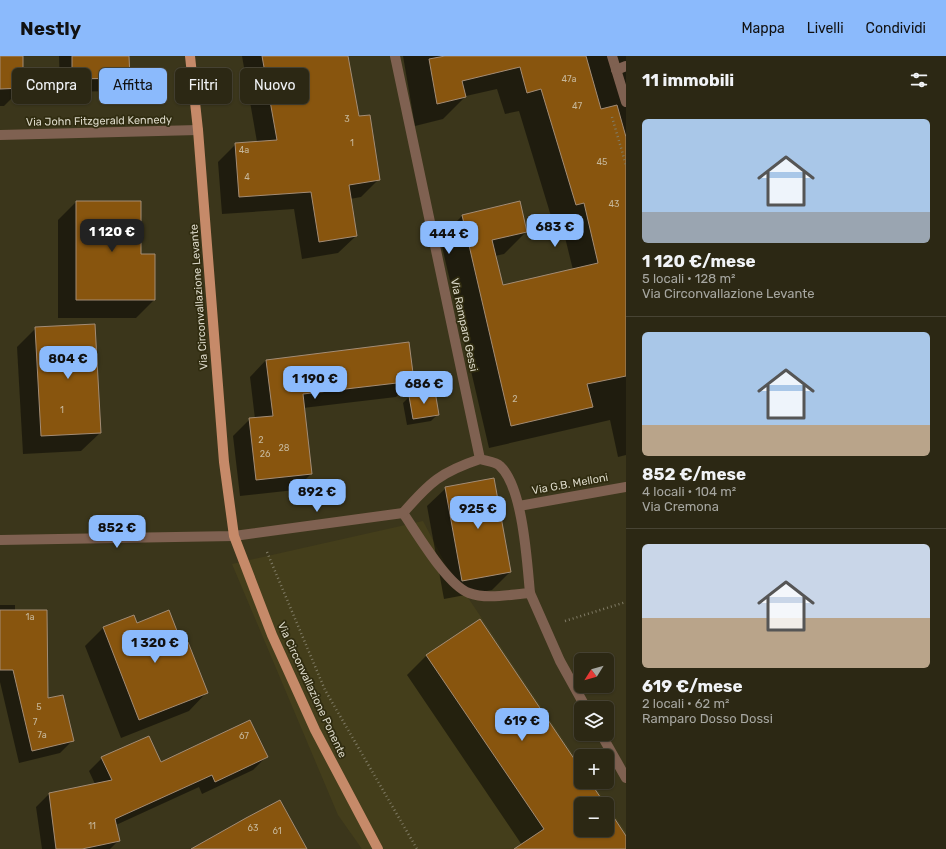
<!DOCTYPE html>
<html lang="it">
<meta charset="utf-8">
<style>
body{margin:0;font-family:Rubik,sans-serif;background:#383422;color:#f1f3f6;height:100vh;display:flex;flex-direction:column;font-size:15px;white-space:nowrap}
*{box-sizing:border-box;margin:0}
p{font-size:13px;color:#a6a6a0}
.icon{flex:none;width:22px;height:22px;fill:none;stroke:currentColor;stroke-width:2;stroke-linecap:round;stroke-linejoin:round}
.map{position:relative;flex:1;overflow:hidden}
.drawer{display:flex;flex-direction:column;background:#2c2814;width:320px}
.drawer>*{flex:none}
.banner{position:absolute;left:12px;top:12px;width:380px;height:36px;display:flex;gap:8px}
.needle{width:26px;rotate:233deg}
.buttons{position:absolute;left:574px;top:597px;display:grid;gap:8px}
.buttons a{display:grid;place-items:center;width:40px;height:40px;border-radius:6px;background:#2c2814;box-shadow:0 1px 3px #0004,0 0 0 1px #484434;font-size:20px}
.price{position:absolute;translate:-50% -34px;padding:0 9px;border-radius:8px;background:#8bbafc;color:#111;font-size:13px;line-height:26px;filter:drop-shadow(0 1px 2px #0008)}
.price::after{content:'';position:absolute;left:50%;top:24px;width:12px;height:9px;margin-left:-6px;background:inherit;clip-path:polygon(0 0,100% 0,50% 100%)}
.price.on{background:#222;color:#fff}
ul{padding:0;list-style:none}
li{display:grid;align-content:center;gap:8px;height:212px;padding:0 16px}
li+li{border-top:1px solid #484434}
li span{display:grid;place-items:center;height:124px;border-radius:6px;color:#555}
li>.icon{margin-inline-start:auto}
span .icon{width:72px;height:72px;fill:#fffc;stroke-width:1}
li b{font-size:17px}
h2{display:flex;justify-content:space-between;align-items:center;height:48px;padding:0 16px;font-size:17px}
.pill{padding:0 14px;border-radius:6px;background:#2c2814;box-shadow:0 1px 3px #0004,0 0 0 1px #484434;font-size:14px;line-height:36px}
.pill.on{background:#8bbafc;color:#111}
header{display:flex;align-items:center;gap:24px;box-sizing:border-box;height:56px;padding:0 20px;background:#8bbafc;color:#111}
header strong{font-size:19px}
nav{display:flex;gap:22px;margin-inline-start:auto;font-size:14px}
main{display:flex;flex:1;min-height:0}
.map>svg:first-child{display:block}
.built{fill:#443e1b}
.shadow{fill:#0007}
.building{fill:#88550e;stroke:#a38c75}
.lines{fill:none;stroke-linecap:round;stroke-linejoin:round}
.path{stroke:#807c66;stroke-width:2.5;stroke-dasharray:1 3;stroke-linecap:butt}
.minor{stroke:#7f6151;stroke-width:10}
.major{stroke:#c68a69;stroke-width:10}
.labels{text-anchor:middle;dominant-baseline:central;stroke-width:3.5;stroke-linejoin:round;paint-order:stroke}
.number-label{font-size:9px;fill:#c6b79a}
.street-label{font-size:11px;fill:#dbd8c8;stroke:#302c10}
</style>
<header>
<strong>Nestly</strong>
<nav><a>Mappa</a><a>Livelli</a><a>Condividi</a></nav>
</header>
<main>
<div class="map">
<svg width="626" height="793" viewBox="0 0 626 793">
<rect width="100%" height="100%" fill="#3b361b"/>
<polygon class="built" points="423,465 446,509 581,710 581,726 592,726 607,748 581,748 581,774 607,774 607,749 626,776 626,793 362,793 338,759 232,508"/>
<g class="shadow">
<polygon points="0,0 22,0 22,32 4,50 0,50"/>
<polygon points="59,0 128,0 129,22 116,35 60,36"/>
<polygon points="242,0 347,0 358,61 379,123 361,141 350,143 356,180 338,197 302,203 294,153 222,158 218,106 236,88 257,86"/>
<polygon points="403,0 626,0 626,399 618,401 610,364 489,392 440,182 462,160 526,176 504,198 495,200 502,230 573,214 562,169 554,170 519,55 505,58 497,33 466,40 443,63 415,70"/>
<polygon points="76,146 140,199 154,244 136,262 58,262 58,164"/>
<polygon points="94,269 100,377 81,395 23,398 17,291 36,272"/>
<polygon points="266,304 413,325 396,341 303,352 311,418 295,434 240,440 233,380 250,363 255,363 250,321"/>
<polygon points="409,341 438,358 431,365 407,369 403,347"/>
<polygon points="446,432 510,516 492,534 444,543 427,450"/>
<polygon points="0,549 15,549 15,555 47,644 73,684 60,697 19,707 0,626"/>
<polygon points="133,560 136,568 182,590 207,636 189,655 121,682 85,590 103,572"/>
<polygon points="427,599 581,715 581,726 589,726 603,748 581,748 581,774 607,774 607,753 626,781 626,793 516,793 522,789 407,619"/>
<polygon points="266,701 253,714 202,738 199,731 116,769 119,784 110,793 42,793 36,751 49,738 95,728 89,715 102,702 160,707"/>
</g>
<g class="building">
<polygon points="0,0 23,0 23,32 0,33"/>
<polygon points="72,0 129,0 130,22 72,23"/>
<polygon points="262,0 348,0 359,60 370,59 380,124 349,129 357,180 319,186 311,136 239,141 235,87 277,84"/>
<polygon points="445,0 586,0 601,53 617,49 626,81 626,320 587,328 593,351 511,370 462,159 520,145 527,176 492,184 503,229 598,207 584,147 576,149 541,33 527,37 520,11 462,25 466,41 437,48 429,3"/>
<polygon points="76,145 141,145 141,198 155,198 155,244 76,244"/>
<polygon points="95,268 101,377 41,380 35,271"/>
<polygon points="409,286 414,325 303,338 312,418 256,424 249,362 273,360 266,304"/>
<polygon points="435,335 439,359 413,363 409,340"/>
<polygon points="494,422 511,516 462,525 445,431"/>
<polygon points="0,554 47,554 48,642 63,639 74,685 32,695 13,614 0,614"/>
<polygon points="169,554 182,588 188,586 208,637 139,664 103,571 134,559 137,567"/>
<polygon points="480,563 581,713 581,726 590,726 605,748 581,748 581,774 607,774 607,751 626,780 626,793 514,793 544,773 426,599"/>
<polygon points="250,664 268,701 215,726 212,719 115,763 120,785 82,793 56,793 49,737 112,724 101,701 149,680 161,706"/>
<polygon points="280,744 307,793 191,793 246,762"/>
</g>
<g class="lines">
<g class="path">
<polyline points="612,61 626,109"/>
<polyline points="267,496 325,634 417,793"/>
<polyline points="565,565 626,546"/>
</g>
<g class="minor">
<polyline points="395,0 480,403"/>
<polyline points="612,0 626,46"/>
<polyline points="616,14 626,10"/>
<polyline points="0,79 198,74"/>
<path d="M 480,403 C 486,405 496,406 500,410 C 523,431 527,506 530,537 C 512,538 487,544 469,537 C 447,529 417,477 403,457 C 430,426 441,416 480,403 Z"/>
<polyline points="519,450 626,431"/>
<polyline points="0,484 234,480 403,457"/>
<polyline points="530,537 560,605 586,652"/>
<polyline points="601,678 626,722"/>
</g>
<polyline class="major" points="190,0 198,74 224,406 234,480 272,579 315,674 378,793"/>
</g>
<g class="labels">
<g class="number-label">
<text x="569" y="23">47a</text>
<text x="577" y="50">47</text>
<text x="347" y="63">3</text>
<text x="352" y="87">1</text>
<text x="244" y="94">4a</text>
<text x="602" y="106">45</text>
<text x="247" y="121">4</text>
<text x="614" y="148">43</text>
<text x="515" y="343">2</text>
<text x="62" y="354">1</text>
<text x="261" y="384">2</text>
<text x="284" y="392">28</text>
<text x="265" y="398">26</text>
<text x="30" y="561">1a</text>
<text x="39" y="651">5</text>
<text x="35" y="666">7</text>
<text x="42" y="679">7a</text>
<text x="244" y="680">67</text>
<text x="92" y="770">11</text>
<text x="253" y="772">63</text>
<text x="277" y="775">61</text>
</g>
<g class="street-label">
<text transform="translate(99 65) rotate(-1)">Via John Fitzgerald Kennedy</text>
<text transform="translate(199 241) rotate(-94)">Via Circonvallazione Levante</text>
<text transform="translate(464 269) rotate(78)">Via Ramparo Gessi</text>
<text transform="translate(570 428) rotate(-10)">Via G.B. Melloni</text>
<text transform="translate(312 634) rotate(65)">Via Circonvallazione Ponente</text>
</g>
</g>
</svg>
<div class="buttons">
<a><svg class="needle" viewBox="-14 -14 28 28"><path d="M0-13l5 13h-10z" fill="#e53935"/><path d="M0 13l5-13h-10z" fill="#a6a6a0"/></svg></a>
<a><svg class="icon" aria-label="layers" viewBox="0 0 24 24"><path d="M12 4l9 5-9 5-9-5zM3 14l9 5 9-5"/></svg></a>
<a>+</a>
<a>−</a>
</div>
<b class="price" style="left:555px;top:192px">683 €</b>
<b class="price on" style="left:112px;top:197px">1 120 €</b>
<b class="price" style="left:449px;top:199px">444 €</b>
<b class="price" style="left:68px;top:324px">804 €</b>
<b class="price" style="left:315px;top:344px">1 190 €</b>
<b class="price" style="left:424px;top:349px">686 €</b>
<b class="price" style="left:317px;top:457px">892 €</b>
<b class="price" style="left:478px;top:474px">925 €</b>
<b class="price" style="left:117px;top:493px">852 €</b>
<b class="price" style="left:155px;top:608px">1 320 €</b>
<b class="price" style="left:522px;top:686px">619 €</b>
<div class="banner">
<a class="pill">Compra</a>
<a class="pill on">Affitta</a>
<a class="pill">Filtri</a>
<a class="pill">Nuovo</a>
</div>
</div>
<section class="drawer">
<h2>11 immobili<svg class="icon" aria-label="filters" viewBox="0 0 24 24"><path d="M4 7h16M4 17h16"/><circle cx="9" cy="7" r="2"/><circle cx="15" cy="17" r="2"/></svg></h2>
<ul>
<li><span style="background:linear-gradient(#a9c7e8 75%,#9aa5b1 0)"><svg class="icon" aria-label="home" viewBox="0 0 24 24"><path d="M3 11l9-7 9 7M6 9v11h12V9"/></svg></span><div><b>1 120 €/mese</b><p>5 locali · 128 m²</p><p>Via Circonvallazione Levante</p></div></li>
<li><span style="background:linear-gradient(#a9c7e8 75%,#b9a48a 0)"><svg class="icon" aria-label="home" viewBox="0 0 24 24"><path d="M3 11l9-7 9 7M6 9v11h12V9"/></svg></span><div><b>852 €/mese</b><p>4 locali · 104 m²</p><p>Via Cremona</p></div></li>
<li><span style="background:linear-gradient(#c9d6e8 60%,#b9a48a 0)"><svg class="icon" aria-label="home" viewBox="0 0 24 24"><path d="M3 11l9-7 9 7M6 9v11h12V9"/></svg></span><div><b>619 €/mese</b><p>2 locali · 62 m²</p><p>Ramparo Dosso Dossi</p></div></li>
</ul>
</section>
</main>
